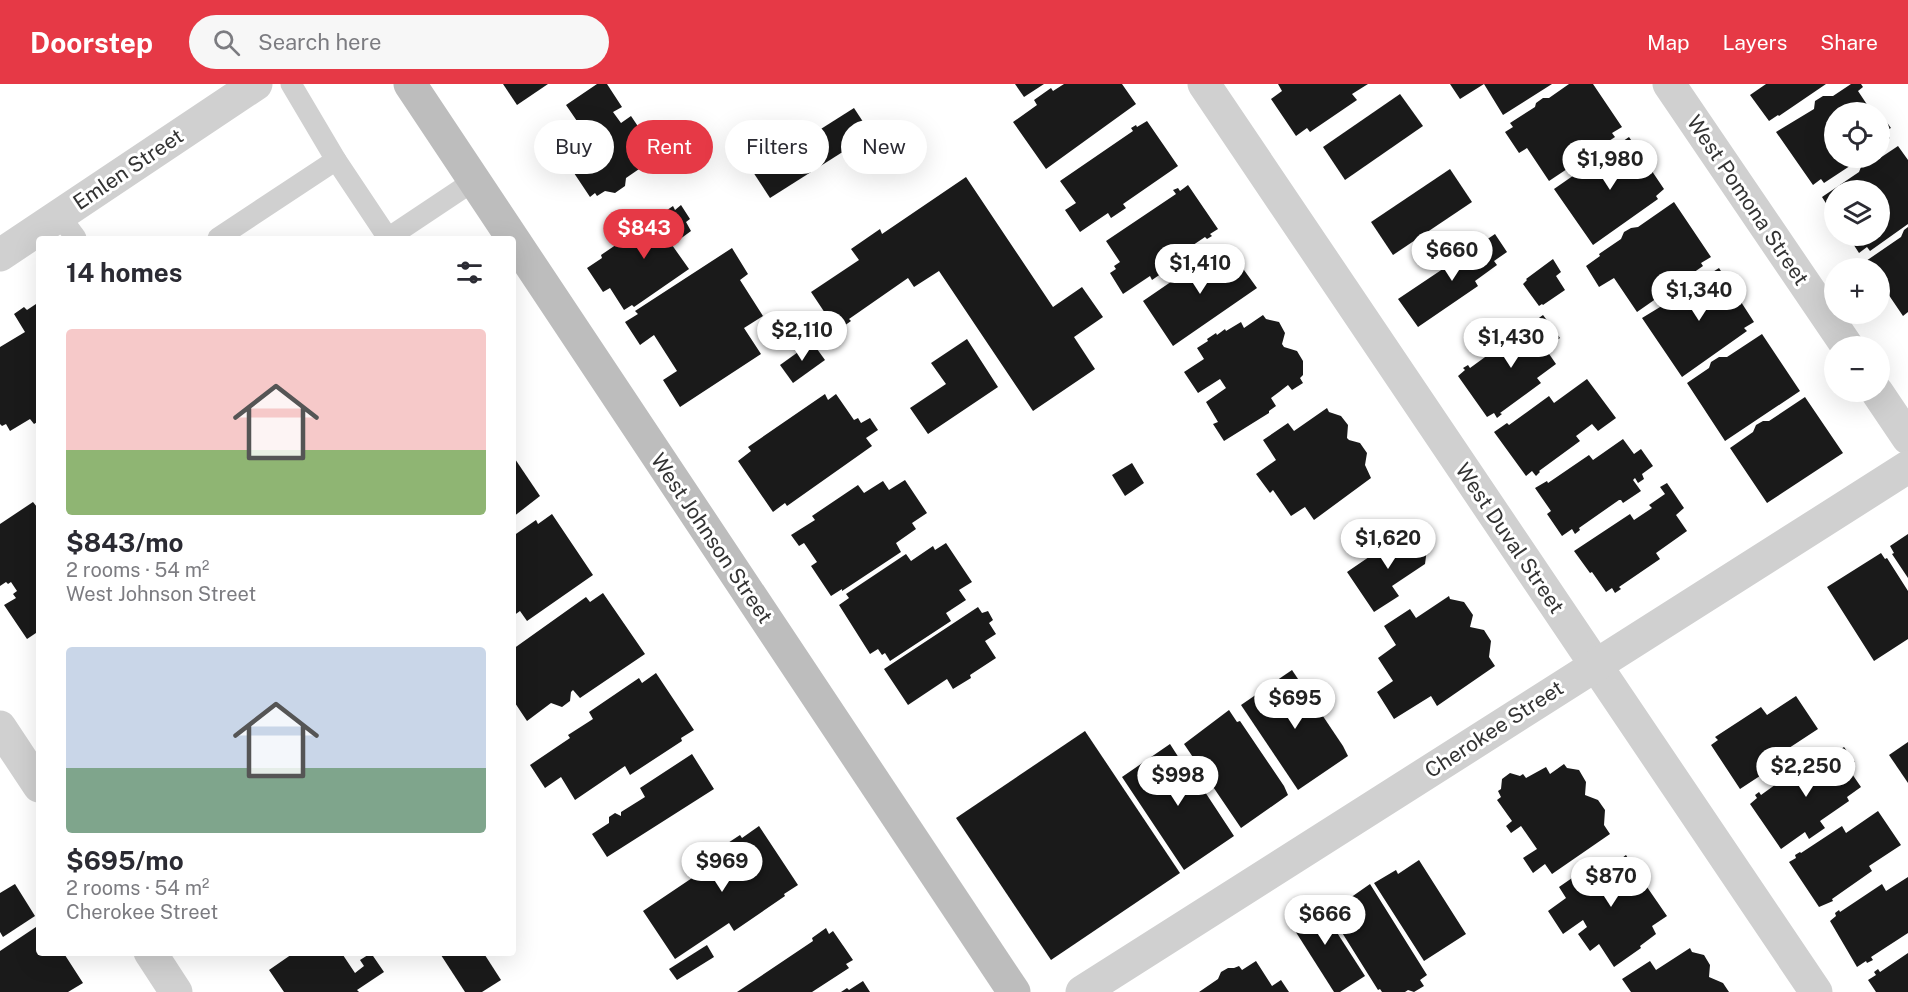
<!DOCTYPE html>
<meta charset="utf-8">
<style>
body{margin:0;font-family:"Public Sans",sans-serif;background:#f7f7f7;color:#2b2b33;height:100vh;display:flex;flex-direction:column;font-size:22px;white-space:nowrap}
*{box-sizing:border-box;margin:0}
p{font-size:20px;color:#7c7c81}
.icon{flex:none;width:33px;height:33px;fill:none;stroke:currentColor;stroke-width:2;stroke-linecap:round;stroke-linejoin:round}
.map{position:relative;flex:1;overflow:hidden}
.drawer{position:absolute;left:36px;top:152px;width:480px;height:720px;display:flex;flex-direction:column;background:#fff;border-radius:6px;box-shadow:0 6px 24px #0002}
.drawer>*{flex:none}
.hud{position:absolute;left:534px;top:36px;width:570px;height:54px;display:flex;gap:12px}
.buttons{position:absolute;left:1824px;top:18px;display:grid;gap:12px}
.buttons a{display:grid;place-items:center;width:66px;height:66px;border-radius:50%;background:#fff;box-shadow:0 6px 24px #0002;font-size:30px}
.price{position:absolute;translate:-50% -51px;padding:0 14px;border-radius:21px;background:#fff;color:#222;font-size:20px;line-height:39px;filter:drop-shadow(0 2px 3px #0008)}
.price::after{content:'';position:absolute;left:50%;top:36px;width:18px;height:14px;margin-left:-9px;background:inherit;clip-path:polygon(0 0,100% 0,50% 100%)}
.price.on{background:#e63946;color:#fff}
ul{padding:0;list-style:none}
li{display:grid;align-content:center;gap:12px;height:318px;padding:0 30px}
li span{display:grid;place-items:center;height:186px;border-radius:6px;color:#555}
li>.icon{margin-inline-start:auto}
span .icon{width:108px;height:108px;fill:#fffc;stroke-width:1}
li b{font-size:26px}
h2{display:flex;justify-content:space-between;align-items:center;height:72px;padding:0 30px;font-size:26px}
.tag{padding:0 21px;border-radius:27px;background:#fff;box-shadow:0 6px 24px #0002;font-size:21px;line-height:54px}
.tag.on{background:#e63946;color:#fff}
header{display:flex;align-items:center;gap:36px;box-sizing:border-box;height:84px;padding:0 30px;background:#e63946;color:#fff}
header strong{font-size:28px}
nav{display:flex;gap:33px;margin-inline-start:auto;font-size:21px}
.search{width:420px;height:54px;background:#f7f7f7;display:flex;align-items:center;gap:15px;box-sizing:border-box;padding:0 21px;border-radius:33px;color:#7c7c81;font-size:22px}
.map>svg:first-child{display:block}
.building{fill:#1a1a1a}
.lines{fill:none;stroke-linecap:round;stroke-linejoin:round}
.lane{stroke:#d0d0d0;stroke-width:21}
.street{stroke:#d0d0d0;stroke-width:33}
.secondary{stroke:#bdbdbd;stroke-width:33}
.labels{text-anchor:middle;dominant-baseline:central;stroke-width:6;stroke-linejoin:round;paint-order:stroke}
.street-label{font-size:21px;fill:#333;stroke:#fff}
</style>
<header>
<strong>Doorstep</strong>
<div class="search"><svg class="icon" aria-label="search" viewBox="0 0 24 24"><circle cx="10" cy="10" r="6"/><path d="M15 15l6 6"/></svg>Search here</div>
<nav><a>Map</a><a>Layers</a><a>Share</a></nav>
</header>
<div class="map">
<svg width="1908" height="908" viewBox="0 0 1908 908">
<rect width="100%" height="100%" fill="#fff"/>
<g class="building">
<polygon points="503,0 548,0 517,21"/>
<polygon points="597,0 607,0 622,23 613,28 621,39 631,32 658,72 626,94 625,102 615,109 605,107 597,112 595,109 590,113 570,83 564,87 561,85 554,84 547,73 549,65 546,61 579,40 566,21"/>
<polygon points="1015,0 1044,0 1024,13"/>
<polygon points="1064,0 1122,0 1136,20 1046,85 1013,38 1037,21 1034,16 1051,4 1053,7"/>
<polygon points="1278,0 1368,0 1352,10 1357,16 1310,48 1307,44 1296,52 1271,15 1282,7"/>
<polygon points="1450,0 1552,0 1503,31 1484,0 1460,15"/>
<polygon points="1569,0 1593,0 1622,43 1612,49 1615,53 1549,97 1527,64 1519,69 1505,48 1513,43 1510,39 1535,23 1536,19 1543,14 1549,14"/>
<polygon points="1766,0 1826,0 1779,32 1778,31 1769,37 1750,11"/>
<polygon points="1851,0 1861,0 1863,3 1858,7 1872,28 1834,28 1834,74 1862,74 1824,99 1821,95 1813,101 1776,48 1814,25 1815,17 1823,12 1833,12"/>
<polygon points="1400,10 1423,42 1345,96 1323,63"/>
<polygon points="854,24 871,50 770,114 753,88"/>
<polygon points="1883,33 1891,44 1885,47 1890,54 1880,62 1880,36"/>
<polygon points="1147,37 1178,82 1123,120 1126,124 1111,134 1108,129 1080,148 1065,126 1076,119 1060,97 1133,47 1131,44 1136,41 1137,43"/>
<polygon points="1629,53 1664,105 1656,112 1658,115 1593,161 1554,105 1577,89 1579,81 1586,77 1594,77"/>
<polygon points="1898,62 1908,76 1908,140 1870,167 1867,163 1859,169 1848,152 1880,152 1880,106 1834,106 1834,132 1822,113 1859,88 1861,83 1868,78 1874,78"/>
<polygon points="1450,85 1472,118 1393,171 1371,138"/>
<polygon points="966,93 1053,223 1082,203 1103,233 1074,253 1095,285 1033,327 939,187 914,203 908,194 849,235 851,237 837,247 811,208 859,176 851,165 880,145 882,150"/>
<polygon points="1188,101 1218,145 1210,150 1212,152 1207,155 1205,153 1165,180 1168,185 1152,196 1150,192 1123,210 1110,189 1116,185 1114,182 1120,178 1106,157 1176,110 1173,106 1178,104 1180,107"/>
<polygon points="1674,118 1711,173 1701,179 1703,182 1637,228 1614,194 1599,203 1586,182 1600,172 1599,170 1621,155 1624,148 1631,144 1638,143"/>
<polygon points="681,121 690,135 686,138 691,147 672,161 689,185 634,223 632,221 624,226 610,204 603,208 587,184 602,174 601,171 673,122 675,126"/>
<polygon points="1908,143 1908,228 1903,232 1880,198 1880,184 1871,184 1866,177 1901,153 1904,146"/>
<polygon points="1495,150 1507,168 1494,177 1497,181 1475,197 1478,202 1418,243 1398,215"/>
<polygon points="1226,161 1257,204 1173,262 1143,217 1213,169 1213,167 1217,163 1220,166"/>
<polygon points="732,164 748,190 740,196 763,232 744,244 761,270 680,323 663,296 677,287 654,251 640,261 625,238 638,230 635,227"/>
<polygon points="1553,175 1561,188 1556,192 1565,206 1543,221 1542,220 1539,222 1523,200 1527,196 1526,195"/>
<polygon points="1719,184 1754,238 1744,244 1747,247 1682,293 1642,234 1665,220 1668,213 1675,208 1681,208"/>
<polygon points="39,218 39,337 34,340 30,335 10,347 6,340 2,342 0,340 0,263 25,248 14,230 24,223 27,226"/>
<polygon points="1263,231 1266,235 1279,238 1285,249 1282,260 1284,263 1297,267 1303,277 1303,291 1300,294 1303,299 1292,306 1288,301 1279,308 1271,314 1276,322 1269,327 1269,329 1224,357 1213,340 1218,338 1206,318 1226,304 1220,295 1198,309 1184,288 1204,275 1197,264 1208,257 1207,255 1216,249 1217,251 1225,245 1226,247 1241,238 1244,244"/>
<polygon points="1543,231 1560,254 1545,264 1556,280 1537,294 1541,299 1500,329 1502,330 1497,334 1494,329 1487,333 1458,292 1465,286 1463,284 1468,281 1470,284"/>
<polygon points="1762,250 1800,307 1725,357 1687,299 1709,284 1711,278 1719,273 1727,273"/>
<polygon points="967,255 998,303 928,350 910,324 946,300 931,279"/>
<polygon points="812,258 825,276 793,299 780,281"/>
<polygon points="1587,295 1616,334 1598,347 1592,340 1576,352 1580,357 1539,387 1540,388 1536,392 1532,387 1526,392 1494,348 1507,339 1509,341 1549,312 1554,319"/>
<polygon points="825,310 828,316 836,310 854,336 858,334 861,339 870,334 878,346 866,354 872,362 787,422 785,419 773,428 738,377 751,367 748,363"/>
<polygon points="1805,313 1843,369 1767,419 1730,364 1753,348 1756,341 1763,337 1769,337"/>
<polygon points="1327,324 1329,328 1341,332 1348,341 1347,354 1349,356 1360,359 1367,369 1365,381 1371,394 1314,436 1305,423 1291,432 1273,406 1270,409 1256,390 1276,376 1263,356 1288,339 1294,347"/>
<polygon points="1623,355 1634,370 1641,365 1653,382 1642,390 1644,395 1638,399 1635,394 1633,396 1641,407 1623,419 1621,416 1619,416 1579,444 1580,446 1575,450 1572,445 1562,452 1547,430 1551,427 1535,404 1547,397 1548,399 1589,371 1593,376"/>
<polygon points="513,372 540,412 513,433"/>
<polygon points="1132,379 1144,399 1125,412 1112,391"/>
<polygon points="905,396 927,429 912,439 916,445 896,459 901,468 842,507 842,505 831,512 811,482 817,478 804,459 799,462 791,451 815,436 812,432 858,401 864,409 883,397 889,406"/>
<polygon points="1667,399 1684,424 1676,431 1687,447 1656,469 1660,475 1619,503 1621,505 1615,509 1612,504 1606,508 1592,488 1590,489 1574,467 1630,430 1634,436 1652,424 1649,421 1665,410 1660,403"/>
<polygon points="33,418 37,423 39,422 39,547 27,555 4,521 16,514 13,510 17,507 11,498 8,500 6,498 0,502 0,440"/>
<polygon points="552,430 593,491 527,537 520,527 513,532 513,452 536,436 538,440"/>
<polygon points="1404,449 1419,455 1427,465 1425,480 1392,502 1399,512 1374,528 1347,488"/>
<polygon points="1908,450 1908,494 1892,470 1894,469 1890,462"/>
<polygon points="946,459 972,498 959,506 966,516 946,529 951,537 890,577 885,569 882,571 878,565 870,570 839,521 849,514 846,510 906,470 911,477 933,462 935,466"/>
<polygon points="1881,469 1885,475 1887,474 1908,507 1908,555 1874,577 1827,503"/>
<polygon points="603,509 645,570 580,614 573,606 571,608 570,617 562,623 551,619 527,637 513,616 513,565 586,513 590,518"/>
<polygon points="1449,512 1450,515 1464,518 1473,531 1470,543 1484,546 1491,557 1489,573 1495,582 1437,622 1431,612 1394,635 1377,608 1393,597 1378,574 1396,561 1384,542 1410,525 1416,534"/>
<polygon points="978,523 982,529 988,527 993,536 989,539 996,550 985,557 996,574 970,591 971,594 953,605 947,595 908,621 884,585"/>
<polygon points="1292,586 1343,662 1348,672 1298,706 1241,621"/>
<polygon points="656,589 694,646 681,654 682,657 630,691 625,682 575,716 561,693 545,704 530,681 570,654 568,651 593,635 589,628 639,594 642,599"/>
<polygon points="1796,612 1818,645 1789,664 1793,670 1781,677 1785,685 1773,693 1769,686 1740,705 1711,661 1718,656 1715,653 1761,623 1767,631"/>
<polygon points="1229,626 1237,638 1240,637 1284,702 1288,711 1241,744 1184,660"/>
<polygon points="1085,647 1180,789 1051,876 956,734"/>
<polygon points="1908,658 1908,699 1889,671"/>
<polygon points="1170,660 1179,674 1182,673 1234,752 1184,786 1122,693"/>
<polygon points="1844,663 1855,678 1848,684 1861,703 1847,713 1849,717 1820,737 1825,744 1809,755 1805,748 1781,765 1750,720 1757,714 1755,711 1759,708 1761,711 1801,682 1805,687 1822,675 1823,677"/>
<polygon points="692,670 714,705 607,773 592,750 609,739 609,733 615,729 621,732 621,728 645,713 640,704"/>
<polygon points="1564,680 1567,684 1579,686 1586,698 1585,711 1598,716 1605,726 1604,741 1610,750 1552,790 1545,780 1533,789 1523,774 1537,765 1521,742 1511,749 1506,742 1512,737 1497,716 1501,713 1498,707 1501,705 1502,695 1510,689 1520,692 1523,690 1526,694 1546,683 1550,690"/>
<polygon points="1878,727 1901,761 1869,782 1872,787 1832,815 1833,817 1819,823 1789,778 1796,774 1795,771 1800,768 1801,769 1842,742 1846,749"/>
<polygon points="759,742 798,801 784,810 785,812 734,847 729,839 675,875 643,827 698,790 693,782 740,751 742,754"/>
<polygon points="1626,771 1629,776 1642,779 1649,790 1647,803 1667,832 1652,842 1656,850 1640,862 1641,864 1614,883 1599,860 1590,867 1578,850 1587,843 1583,836 1563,850 1548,827 1566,814 1559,803 1588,783 1590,787 1603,778 1607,785"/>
<polygon points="1419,776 1466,850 1424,877 1374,799 1396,786 1398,790"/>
<polygon points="1908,793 1908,849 1871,873 1873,876 1867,879 1866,877 1857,883 1830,837 1836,832 1835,829 1839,826 1840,828 1882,800 1886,807"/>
<polygon points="15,800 35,832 3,853 0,848 0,809"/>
<polygon points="1370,800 1427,891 1420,896 1424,902 1414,908 1408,906 1405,908 1382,908 1380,905 1378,906 1336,839 1337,838 1330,828"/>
<polygon points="1314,813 1365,892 1340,908 1334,908 1285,831"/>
<polygon points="39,841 39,868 63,868 83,899 68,908 0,908 0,867"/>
<polygon points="826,844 829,850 833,847 853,876 846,880 849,884 812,908 737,908 813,857 812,854"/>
<polygon points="707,861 714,873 677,896 669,885"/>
<polygon points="1690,864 1692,868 1704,871 1710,881 1709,893 1723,899 1729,908 1631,908 1622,895 1650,877 1656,886"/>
<polygon points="295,868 341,868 355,889 364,882 360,876 371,869 384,888 357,906 359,908 284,908 269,886"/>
<polygon points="439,868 483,868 501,896 482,908 465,908"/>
<polygon points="1908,869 1908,908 1876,908 1868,896 1876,891 1874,888 1878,885 1880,888"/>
<polygon points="1256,877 1272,902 1281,896 1289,908 1199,908 1218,895 1221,888 1228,884 1234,884 1239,882 1242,886"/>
<polygon points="863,897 870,908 841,908 847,904 849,906"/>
</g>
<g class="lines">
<g class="lane">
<polyline points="291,0 336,76"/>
<polyline points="59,131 76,154"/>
<polyline points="218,154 336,76 388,154"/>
<polyline points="388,154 475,96"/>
</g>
<g class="street">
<polyline points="1204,0 1816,908"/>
<polyline points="1669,0 1847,262"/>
<polyline points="0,171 256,0"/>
<polyline points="1877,308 1908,354"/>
<polyline points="0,643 39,702"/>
<polyline points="150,868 176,908"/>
<polyline points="1082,908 1908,383"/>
</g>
<polyline class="secondary" points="410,0 1014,908"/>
</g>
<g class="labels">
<g class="street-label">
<text transform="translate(128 85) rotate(-34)">Emlen Street</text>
<text transform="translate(1748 116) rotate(56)">West Pomona Street</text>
<text transform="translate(712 454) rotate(56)">West Johnson Street</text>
<text transform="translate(1510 454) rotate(56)">West Duval Street</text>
<text transform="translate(1494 645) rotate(-33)">Cherokee Street</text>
</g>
</g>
</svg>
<div class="buttons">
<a><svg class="icon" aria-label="locate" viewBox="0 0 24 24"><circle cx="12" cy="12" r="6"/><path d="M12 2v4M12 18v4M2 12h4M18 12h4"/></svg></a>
<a><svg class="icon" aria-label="layers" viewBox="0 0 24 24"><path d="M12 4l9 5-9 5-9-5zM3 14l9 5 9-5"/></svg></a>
<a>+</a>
<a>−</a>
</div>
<b class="price" style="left:1610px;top:107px">$1,980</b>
<b class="price on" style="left:644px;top:176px">$843</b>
<b class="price" style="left:1452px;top:198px">$660</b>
<b class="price" style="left:1200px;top:211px">$1,410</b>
<b class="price" style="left:1699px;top:238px">$1,340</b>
<b class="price" style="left:802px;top:278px">$2,110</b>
<b class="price" style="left:1511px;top:285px">$1,430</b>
<b class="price" style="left:1388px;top:486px">$1,620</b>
<b class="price" style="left:1295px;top:646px">$695</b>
<b class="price" style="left:1806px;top:714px">$2,250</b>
<b class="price" style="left:1178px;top:723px">$998</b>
<b class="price" style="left:722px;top:809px">$969</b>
<b class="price" style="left:1611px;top:824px">$870</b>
<b class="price" style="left:1325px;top:862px">$666</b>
<div class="hud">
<a class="tag">Buy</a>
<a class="tag on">Rent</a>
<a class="tag">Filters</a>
<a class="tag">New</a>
</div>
<section class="drawer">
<h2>14 homes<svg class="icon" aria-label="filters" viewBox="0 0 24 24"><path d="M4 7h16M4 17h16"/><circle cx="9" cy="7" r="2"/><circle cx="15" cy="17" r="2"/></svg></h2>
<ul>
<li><span style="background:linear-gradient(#f6c9c9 65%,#8fb573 0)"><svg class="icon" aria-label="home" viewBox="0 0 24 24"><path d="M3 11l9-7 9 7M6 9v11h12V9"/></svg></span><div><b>$843/mo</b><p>2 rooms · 54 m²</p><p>West Johnson Street</p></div></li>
<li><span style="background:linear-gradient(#c9d6e8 65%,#7fa58c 0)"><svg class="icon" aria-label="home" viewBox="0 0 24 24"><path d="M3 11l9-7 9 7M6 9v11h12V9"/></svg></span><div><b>$695/mo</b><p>2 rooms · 54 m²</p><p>Cherokee Street</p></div></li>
</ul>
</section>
</div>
